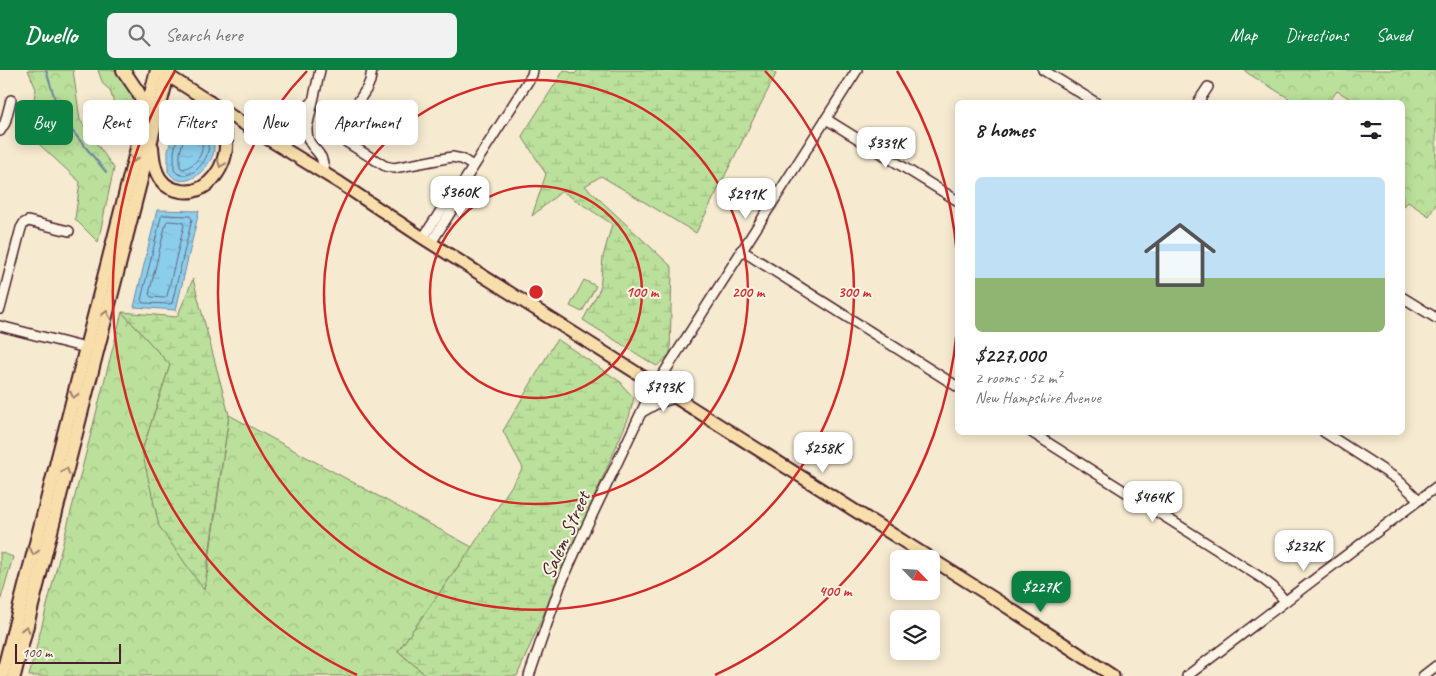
<!DOCTYPE html>
<meta charset="utf-8">
<style>
body{margin:0;font-family:Caveat,sans-serif;background:#f2f2f2;color:#202124;height:100vh;display:flex;flex-direction:column;font-size:19px;white-space:nowrap}
*{box-sizing:border-box;margin:0}
p{font-size:16px;color:#757577}
.icon{flex:none;width:28px;height:28px;fill:none;stroke:currentColor;stroke-width:2;stroke-linecap:round;stroke-linejoin:round}
.map{position:relative;flex:1;overflow:hidden}
.side{position:absolute;left:955px;top:30px;width:450px;height:335px;display:flex;flex-direction:column;background:#fff;border-radius:8px;box-shadow:0 2px 12px #0003}
.side>*{flex:none}
.hud{position:absolute;left:15px;top:30px;width:475px;height:45px;display:flex;gap:10px}
.needle{width:32px;rotate:115deg}
.fabs{position:absolute;left:890px;top:480px;display:grid;gap:10px}
.fabs a{display:grid;place-items:center;width:50px;height:50px;border-radius:8px;background:#fff;box-shadow:0 2px 12px #0003;font-size:25px}
.scale{position:absolute;left:15px;bottom:12px;width:106px;box-sizing:border-box;padding-left:5px;border:2px solid #4a1f2b;border-top:0;font-size:14px;line-height:18px;white-space:nowrap;color:#4a1f2b;-webkit-text-stroke:4px #fcf5e5;paint-order:stroke}
.price{position:absolute;translate:-50% -42px;padding:0 11px;border-radius:10px;background:#fff;color:#222;font-size:16px;line-height:32px;filter:drop-shadow(0 1px 2px #0008)}
.price::after{content:'';position:absolute;left:50%;top:30px;width:15px;height:11px;margin-left:-8px;background:inherit;clip-path:polygon(0 0,100% 0,50% 100%)}
.price.selected{background:#0b8043;color:#fff}
ul{padding:0;list-style:none}
li{display:grid;align-content:center;gap:10px;height:265px;padding:0 20px}
li span{display:grid;place-items:center;height:155px;border-radius:8px;color:#555}
li>.icon{margin-inline-start:auto}
span .icon{width:90px;height:90px;fill:#fffc;stroke-width:1}
li b{font-size:21px}
h2{display:flex;justify-content:space-between;align-items:center;height:60px;padding:0 20px;font-size:21px}
.pill{padding:0 18px;border-radius:8px;background:#fff;box-shadow:0 2px 12px #0003;font-size:18px;line-height:45px}
.pill.selected{background:#0b8043;color:#fff}
header{display:flex;align-items:center;gap:30px;box-sizing:border-box;height:70px;padding:0 25px;background:#0b8043;color:#fff}
header strong{font-size:24px}
nav{display:flex;gap:28px;margin-inline-start:auto;font-size:18px}
.search{width:350px;height:45px;background:#f2f2f2;display:flex;align-items:center;gap:12px;box-sizing:border-box;padding:0 18px;border-radius:8px;color:#757577;font-size:19px}
.map>svg:first-child{display:block}
.grass{fill:url(#grass-tufts);stroke:#828063}
.forest{fill:url(#forest-crowns);stroke:#828063}
.wetland{fill:url(#wetland-marsh);stroke:#828063}
.park{fill:#bae09b;stroke:#828063}
.water{fill:url(#water-ripples);stroke:#71889f}
.lines{fill:none;stroke-linecap:round;stroke-linejoin:round}
.shore{stroke:#646578;stroke-width:1}
.stream{stroke:#71889f;stroke-width:2}
.minor-casing{stroke:#4a1f2b;stroke-width:12}
.major-casing{stroke:#4a1f2b;stroke-width:15}
.highway-casing{stroke:#4a1f2b;stroke-width:16}
.minor{stroke:#fcf5e5;stroke-width:9}
.major{stroke:#f8deab;stroke-width:11}
.highway{stroke:#f8deab;stroke-width:12}
.oneway{stroke:#a17e6b}
.ring{fill:none;stroke:#d62828;stroke-width:2.5}
.labels{text-anchor:middle;dominant-baseline:central;stroke-width:4;stroke-linejoin:round;paint-order:stroke}
.street-label{font-size:21px;fill:#4a1f2b;stroke:#fcf5e5}
.centre{fill:#d62828;stroke:#fcf5e5;stroke-width:2.5}
.ring-label{font-size:15px;text-anchor:middle;font-weight:bold;fill:#d62828;stroke:#fcf5e5;stroke-width:4;stroke-linejoin:round;paint-order:stroke}
</style>
<header>
<strong>Dwello</strong>
<div class="search"><svg class="icon" aria-label="search" viewBox="0 0 24 24"><circle cx="10" cy="10" r="6"/><path d="M15 15l6 6"/></svg>Search here</div>
<nav><a>Map</a><a>Directions</a><a>Saved</a></nav>
</header>
<div class="map">
<svg width="1436" height="606" viewBox="0 0 1436 606">
<defs>
<pattern id="grass-tufts" width="24" height="20" patternUnits="userSpaceOnUse" patternTransform="scale(1.25)"><rect width="24" height="20" fill="#bae09b"/><path d="M3 7l-1-3M5 7V3M7 7l1-3M15 17l-1-3M17 17v-4M19 17l1-3" fill="none" stroke="#a1c086"/></pattern>
<pattern id="forest-crowns" width="20" height="18" patternUnits="userSpaceOnUse" patternTransform="scale(1.25)"><rect width="20" height="18" fill="#bae09b"/><path d="M2 6a3 3 0 1 1 6 0M12 15a3 3 0 1 1 6 0" fill="none" stroke="#a1c086"/></pattern>
<pattern id="wetland-marsh" width="20" height="14" patternUnits="userSpaceOnUse" patternTransform="scale(1.25)"><rect width="20" height="14" fill="#bae09b"/><path d="M1 5h8M5 5V1M11 12h8M15 12V8" fill="none" stroke="#a1c086"/></pattern>
<pattern id="water-ripples" width="26" height="14" patternUnits="userSpaceOnUse" patternTransform="scale(1.25)"><rect width="26" height="14" fill="#8bceec"/><path d="M2 4q2-2 4 0t4 0M15 11q2-2 4 0t4 0" fill="none" stroke="#79b0cb"/></pattern>
</defs>
<rect width="100%" height="100%" fill="#f6ead0"/>
<filter id="ink" filterUnits="userSpaceOnUse"><feTurbulence type="fractalNoise" baseFrequency=".02" numOctaves="2"/><feDisplacementMap in="SourceGraphic" scale="10" xChannelSelector="R" yChannelSelector="G"/><feConvolveMatrix kernelMatrix="1 2 1 2 8 2 1 2 1" color-interpolation-filters="sRGB"/></filter>
<g filter="url(#ink)">
<polygon class="grass" points="98,0 118,0 139,34 132,60 129,63 123,65 120,63 119,49 110,20 103,14"/>
<g class="forest">
<polygon points="28,0 73,0 80,50 114,98 98,172 75,149 80,112 27,63 36,19"/>
<polygon points="1244,0 1436,0 1436,134 1429,146 1408,132 1403,137 1402,32 1356,32 1337,21 1329,32 1295,32 1249,4"/>
<polygon points="122,242 170,295 142,381 205,519 229,345 472,477 398,581 427,606 29,606"/>
<polygon points="0,482 13,487 0,532"/>
</g>
<g class="wetland">
<polygon points="564,0 575,4 578,0 771,0 776,4 696,163 601,106 585,116 672,197 670,284 657,296 653,294 583,250 600,219 603,187 612,154 562,121 532,146 546,104 522,66"/>
<polygon points="193,209 229,345 204,520 159,456 142,381 170,295 122,242 177,247"/>
<polygon points="557,269 622,313 622,315 634,328 629,347 517,606 427,606 398,581 472,477 523,398 503,361"/>
</g>
<polygon class="park" points="584,210 596,216 582,242 570,236"/>
<g class="water">
<path d="M 182,39 C 189,41 193,44 198,49 C 207,57 215,68 214,80 C 212,96 190,118 174,108 C 173,108 169,102 168,102 L 168,81 L 179,40 Z"/>
<polygon points="157,140 199,141 176,240 134,237"/>
</g>
<g class="lines">
<g class="shore">
<path d="M 185,45 C 196,52 211,66 208,81 C 206,94 186,115 174,100 L 174,82 L 182,47 Z"/>
<path d="M 187,57 L 190,57 C 194,61 198,65 201,70 C 206,83 195,96 183,99 L 180,97 L 180,83 Z"/>
<polygon points="163,145 190,146 192,149 172,233 170,234 143,233 141,230 161,147"/>
<polygon points="168,151 182,152 184,155 167,226 165,228 151,227 149,224 166,153"/>
</g>
<polyline class="stream" points="46,0 60,46 106,102"/>
<defs>
<g id="minor">
<path d="M 320,0 L 307,58 C 307,76 313,74 321,87 C 323,92 324,98 325,103"/>
<polyline points="372,0 370,11 367,18 340,60 340,65 343,70 385,96 394,98 452,87 462,89 473,96"/>
<polyline points="1043,0 1095,32"/>
<polyline points="1198,32 1208,17"/>
<polyline points="826,49 958,131"/>
<polyline points="0,61 5,53 11,30"/>
<polyline points="283,77 310,34"/>
<polyline points="423,168 453,122 463,113 532,5 533,0"/>
<polyline points="431,173 460,127 463,113"/>
<polyline points="741,180 958,317"/>
<polyline points="1402,227 1436,248"/>
<polyline points="0,239 21,158 24,153 28,151 69,161"/>
<polyline points="0,256 86,278"/>
<polyline points="642,342 656,334 677,327"/>
<polyline points="1031,362 1260,507 1273,517 1285,531"/>
<polyline points="1324,362 1397,409 1419,430"/>
<polyline points="529,606 560,516 583,464 651,322 664,303 857,0"/>
<polyline points="1187,606 1436,417"/>
<polyline points="1423,606 1436,596"/>
</g>
<polyline id="major" points="161,1 255,61 340,113 423,168 998,531 1113,606"/>
<g id="highway">
<polyline points="123,0 138,22 147,42"/>
<path d="M 152,77 C 153,88 154,101 161,110 C 166,117 173,120 181,121 C 208,126 228,95 226,71 C 224,57 216,44 209,32"/>
<polyline points="2,606 157,0"/>
<polyline points="14,606 169,0"/>
</g>
</defs>
<use href="#minor" class="minor-casing"/>
<use href="#major" class="major-casing"/>
<use href="#highway" class="highway-casing"/>
<use href="#minor" class="minor"/>
<use href="#major" class="major"/>
<use href="#highway" class="highway"/>
</g>
<defs><path id="oneway-chevron" d="M-2-3.5L2.5 0L-2 3.5" fill="none" stroke-width="1.6" stroke-linecap="round" stroke-linejoin="round" transform="scale(1.25)"/></defs>
<g class="oneway">
<use href="#oneway-chevron" transform="translate(134 89) rotate(104)"/>
<use href="#oneway-chevron" transform="translate(221 94) rotate(112)"/>
<use href="#oneway-chevron" transform="translate(106 244) rotate(-76)"/>
<use href="#oneway-chevron" transform="translate(74 325) rotate(104)"/>
<use href="#oneway-chevron" transform="translate(66 401) rotate(-75)"/>
<use href="#oneway-chevron" transform="translate(34 482) rotate(104)"/>
<use href="#oneway-chevron" transform="translate(26 559) rotate(-76)"/>
</g>
</g>
<g class="ring">
<circle cx="536" cy="222" r="106"/>
<circle cx="536" cy="222" r="212"/>
<path d="M765 1A318 318 0 1 1 307 1"/>
<path d="M957 259A423 423 0 0 1 715 605M357 605A423 423 0 0 1 175 1M897 1A423 423 0 0 1 957 185"/>
</g>
<g class="labels">
<g class="street-label">
<text transform="translate(565 465) rotate(-66)">Salem Street</text>
</g>
</g>
<circle cx="536" cy="222" r="8" class="centre"/>
<g class="ring-label">
<text x="642" y="227">100 m</text>
<text x="748" y="227">200 m</text>
<text x="854" y="227">300 m</text>
<text x="835" y="526">400 m</text>
</g>
</svg>
<div class="fabs">
<a><svg class="needle" viewBox="-14 -14 28 28"><path d="M0-13l5 13h-10z" fill="#e53935"/><path d="M0 13l5-13h-10z" fill="#757577"/></svg></a>
<a><svg class="icon" aria-label="layers" viewBox="0 0 24 24"><path d="M12 4l9 5-9 5-9-5zM3 14l9 5 9-5"/></svg></a>
</div>
<div class="scale">100 m</div>
<b class="price" style="left:886px;top:99px">$339K</b>
<b class="price" style="left:460px;top:148px">$360K</b>
<b class="price" style="left:746px;top:150px">$291K</b>
<b class="price" style="left:664px;top:343px">$793K</b>
<b class="price" style="left:823px;top:404px">$258K</b>
<b class="price" style="left:1153px;top:453px">$464K</b>
<b class="price" style="left:1304px;top:502px">$232K</b>
<b class="price selected" style="left:1041px;top:543px">$227K</b>
<div class="hud">
<a class="pill selected">Buy</a>
<a class="pill">Rent</a>
<a class="pill">Filters</a>
<a class="pill">New</a>
<a class="pill">Apartment</a>
</div>
<section class="side">
<h2>8 homes<svg class="icon" aria-label="filters" viewBox="0 0 24 24"><path d="M4 7h16M4 17h16"/><circle cx="9" cy="7" r="2"/><circle cx="15" cy="17" r="2"/></svg></h2>
<ul>
<li><span style="background:linear-gradient(#bfe0f5 65%,#8fb573 0)"><svg class="icon" aria-label="home" viewBox="0 0 24 24"><path d="M3 11l9-7 9 7M6 9v11h12V9"/></svg></span><div><b>$227,000</b><p>2 rooms · 52 m²</p><p>New Hampshire Avenue</p></div></li>
</ul>
</section>
</div>
